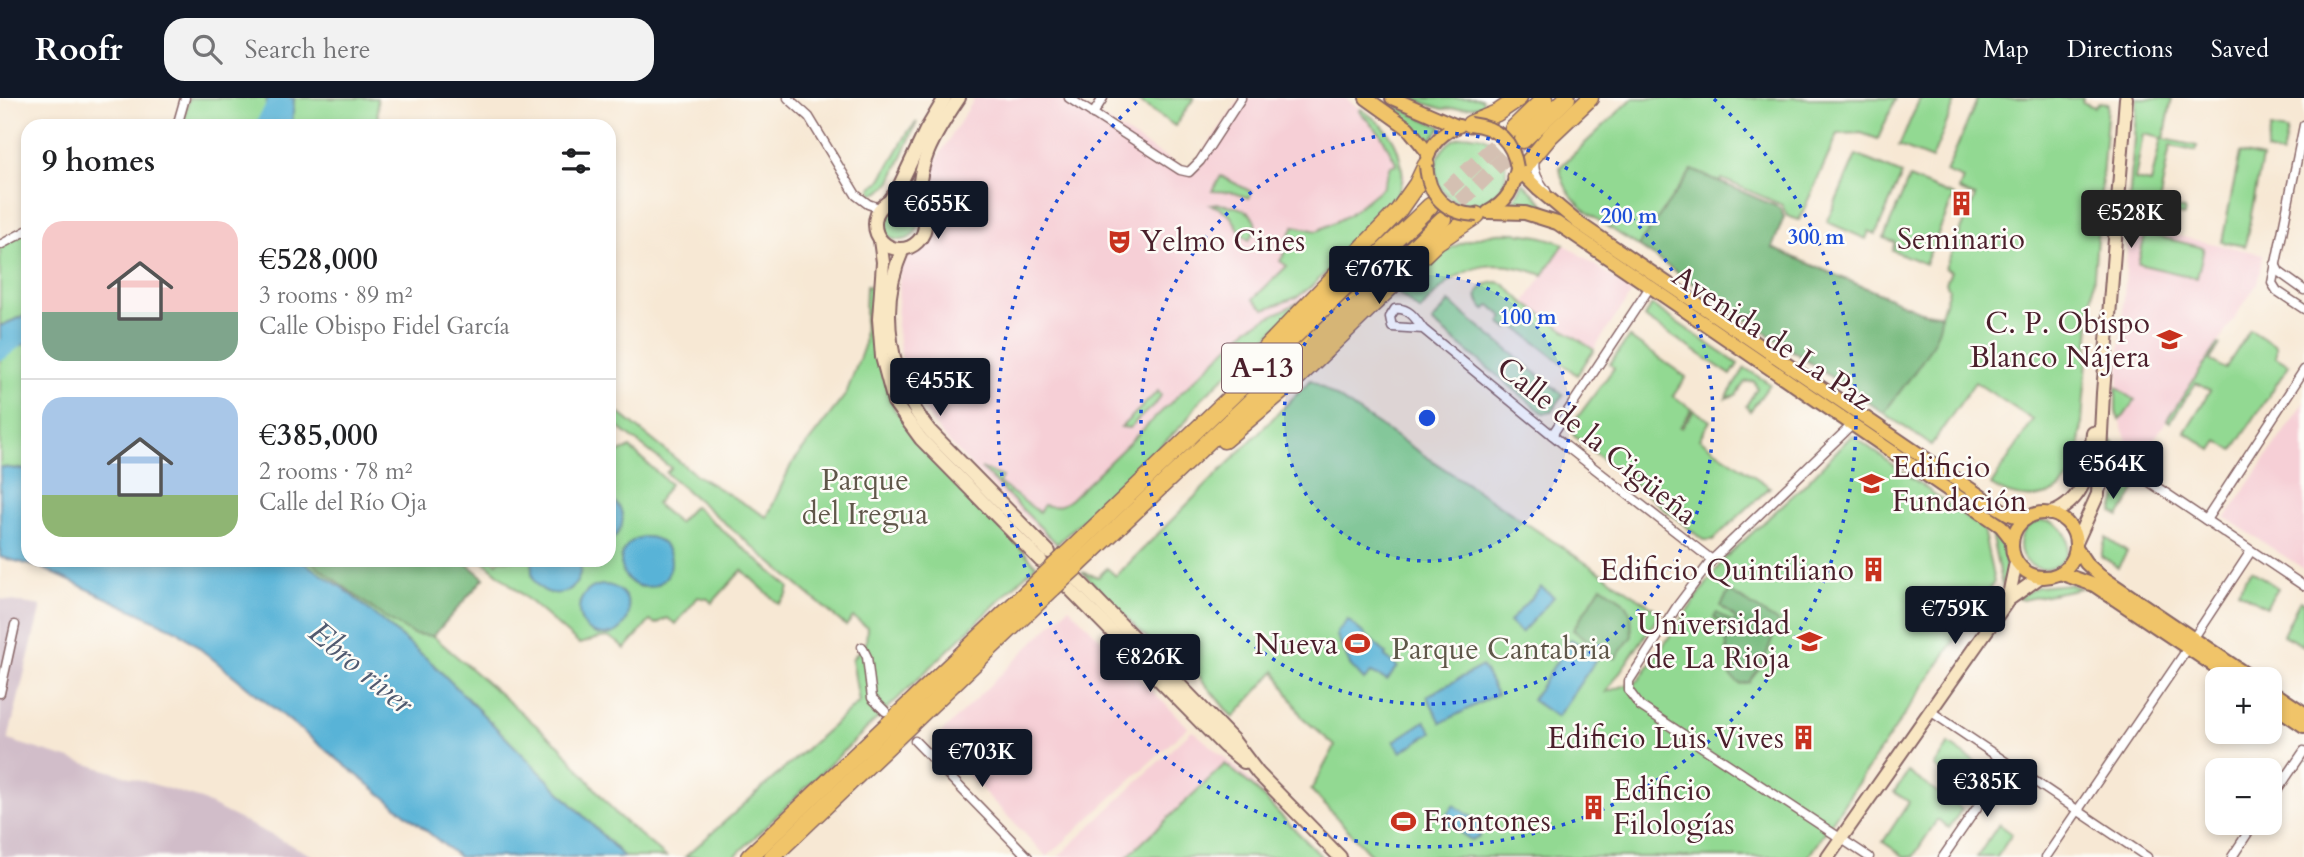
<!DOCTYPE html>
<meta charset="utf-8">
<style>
body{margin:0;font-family:Cardo,serif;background:#f2f2f2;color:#202124;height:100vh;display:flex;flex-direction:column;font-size:26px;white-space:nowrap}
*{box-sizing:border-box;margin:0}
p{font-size:23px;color:#757577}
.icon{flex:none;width:38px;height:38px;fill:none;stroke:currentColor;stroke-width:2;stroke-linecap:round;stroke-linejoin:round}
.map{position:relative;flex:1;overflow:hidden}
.drawer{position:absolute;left:21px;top:21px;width:595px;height:448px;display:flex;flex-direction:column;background:#fff;border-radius:21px;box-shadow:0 4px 10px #0003}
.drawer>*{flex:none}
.controls{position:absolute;left:2205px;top:569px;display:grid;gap:14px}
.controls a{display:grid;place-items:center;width:77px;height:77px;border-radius:14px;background:#fff;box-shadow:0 4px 10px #0003;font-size:35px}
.price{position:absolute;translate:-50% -60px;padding:0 16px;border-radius:7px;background:#111827;color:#fff;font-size:23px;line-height:46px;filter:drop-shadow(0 2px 4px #0008)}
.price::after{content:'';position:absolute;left:50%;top:42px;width:21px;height:16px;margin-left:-10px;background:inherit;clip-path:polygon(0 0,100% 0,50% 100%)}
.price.on{background:#222;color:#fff}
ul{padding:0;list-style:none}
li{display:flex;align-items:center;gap:21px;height:175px;padding:0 21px}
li+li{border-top:2px solid #e0e0e0}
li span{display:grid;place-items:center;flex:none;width:196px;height:140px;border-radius:21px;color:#555}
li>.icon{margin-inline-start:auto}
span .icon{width:84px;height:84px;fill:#fffc;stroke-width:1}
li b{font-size:30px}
h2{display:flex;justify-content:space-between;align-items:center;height:84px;padding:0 21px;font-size:30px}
header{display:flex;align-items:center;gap:42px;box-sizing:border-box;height:98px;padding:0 35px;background:#111827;color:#fff}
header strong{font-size:33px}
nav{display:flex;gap:38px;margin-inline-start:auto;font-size:24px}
.search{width:490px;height:63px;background:#f2f2f2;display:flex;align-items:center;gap:18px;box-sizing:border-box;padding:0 24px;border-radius:21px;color:#757577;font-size:26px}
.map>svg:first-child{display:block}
.built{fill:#f6cfd6}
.industrial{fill:#d1bdc9}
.green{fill:#92d992;stroke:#6e7c5e;stroke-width:2;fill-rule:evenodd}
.forest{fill:#75b97c;stroke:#606c54;stroke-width:2}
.water{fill:#59b3d7;stroke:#526981;stroke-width:2}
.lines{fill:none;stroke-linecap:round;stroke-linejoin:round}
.river{stroke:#59b3d7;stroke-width:18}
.motorway-tunnel{stroke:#d4c0b2;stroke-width:16;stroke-dasharray:16 8;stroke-linecap:butt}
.minor-casing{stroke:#876566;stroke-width:11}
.secondary-casing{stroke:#876566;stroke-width:16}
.primary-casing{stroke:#876566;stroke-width:16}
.motorway-casing{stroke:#876566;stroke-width:19}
.minor{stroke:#fff;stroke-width:8}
.secondary{stroke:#f9e7c3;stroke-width:12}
.primary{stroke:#f0c469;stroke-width:12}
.motorway{stroke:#f0c469;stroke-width:16}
.primary-bridge-casing{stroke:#876566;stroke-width:16;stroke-linecap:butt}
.motorway-bridge-casing{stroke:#876566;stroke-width:19;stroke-linecap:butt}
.primary-bridge{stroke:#f0c469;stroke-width:12}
.motorway-bridge{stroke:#f0c469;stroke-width:16}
.ring{fill:none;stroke:#1d4ed8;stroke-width:3.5;stroke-dasharray:3.5 7}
.labels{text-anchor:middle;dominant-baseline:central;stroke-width:5;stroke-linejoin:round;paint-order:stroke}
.shield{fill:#fdfcf7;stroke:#806168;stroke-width:2}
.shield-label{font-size:28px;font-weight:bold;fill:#4a1f2b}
.poi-label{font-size:30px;fill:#4a1f2b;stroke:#fdfcf7;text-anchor:end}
.street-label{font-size:30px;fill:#4a1f2b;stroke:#fdfcf7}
.park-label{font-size:30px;fill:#60574a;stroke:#fdfcf7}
.water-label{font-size:32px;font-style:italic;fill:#505a70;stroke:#fdfcf7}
.centre{fill:#1d4ed8;stroke:#fdfcf7;stroke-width:3.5}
.ring-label{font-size:21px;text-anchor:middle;font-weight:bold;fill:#1d4ed8;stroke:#fdfcf7;stroke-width:5;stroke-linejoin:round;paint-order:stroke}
</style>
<header>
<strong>Roofr</strong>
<div class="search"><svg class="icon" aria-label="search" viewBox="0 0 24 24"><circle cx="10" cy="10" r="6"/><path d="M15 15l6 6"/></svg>Search here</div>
<nav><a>Map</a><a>Directions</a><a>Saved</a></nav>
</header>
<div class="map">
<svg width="2304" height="759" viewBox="0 0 2304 759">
<rect width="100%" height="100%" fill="#fdfcf7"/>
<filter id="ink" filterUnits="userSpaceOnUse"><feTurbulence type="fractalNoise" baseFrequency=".0143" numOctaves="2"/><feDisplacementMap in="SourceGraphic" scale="14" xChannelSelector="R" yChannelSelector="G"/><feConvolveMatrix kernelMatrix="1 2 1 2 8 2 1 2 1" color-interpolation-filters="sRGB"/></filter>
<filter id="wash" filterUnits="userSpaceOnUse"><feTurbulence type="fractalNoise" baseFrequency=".00686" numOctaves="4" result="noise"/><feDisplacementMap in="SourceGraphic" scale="28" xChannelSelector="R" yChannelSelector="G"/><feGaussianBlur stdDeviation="1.57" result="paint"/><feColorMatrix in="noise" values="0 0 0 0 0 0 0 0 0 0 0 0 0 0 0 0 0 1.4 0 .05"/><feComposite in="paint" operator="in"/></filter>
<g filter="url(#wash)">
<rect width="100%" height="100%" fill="#f7e8d4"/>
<g class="built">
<polygon points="975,0 1070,0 1189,74 1241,0 1345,0 1381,25 1393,39 1398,48 1403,76 1405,76 1405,84 1402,85 1392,105 1336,161 1298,207 1055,447 980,377 941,336 919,305 903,271 897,229 900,166 907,156 921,151 934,131 923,89 927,77"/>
<polygon points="2129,128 2263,156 2257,186 2143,358 2133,351 2127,343 2116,313"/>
<polygon points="1564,146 1633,193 1594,251 1525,204"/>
<polygon points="2304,304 2304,471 2226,420"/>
<polygon points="1069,509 1188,629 1047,759 934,642"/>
<polygon points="1192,632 1250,682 1319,759 1058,759"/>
</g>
<polygon class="industrial" points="0,501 41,508 8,642 195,699 315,759 0,759"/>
<g class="green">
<polygon points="189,0 267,0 265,28 182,28"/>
<polygon points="294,0 377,0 378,28 292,28"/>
<polygon points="1134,0 1194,0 1175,28"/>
<polygon points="1408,0 1481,0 1485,8 1443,11"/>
<path d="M 1633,0 L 1896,0 L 1878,41 L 1861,35 L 1838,36 L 1799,122 L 1787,118 L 1782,107 L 1722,81 L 1720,84 L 1692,72 L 1638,148 C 1609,128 1563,108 1560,69 Z"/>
<polygon points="1920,0 1946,0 1955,4 1932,61 1899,48"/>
<path d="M 1978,0 L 2083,0 L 2082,4 L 2094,9 L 2099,5 L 2108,6 L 2079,360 C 2075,368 2072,378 2065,385 C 2047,406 2012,402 1991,387 L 2033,322 L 1975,284 L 1931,347 L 1743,219 L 1772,150 L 1920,213 L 1941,217 L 1949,191 L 1946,185 L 1951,173 L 1945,170 L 1975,99 L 1959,92 L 1963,81 L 1946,74 Z"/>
<path d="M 2137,0 L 2172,0 L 2164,41 L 2197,48 L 2196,53 L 2170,48 L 2159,106 L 2185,112 L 2184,118 L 2129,107 ZM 2143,36 L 2161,40 L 2151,85 L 2135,82 Z"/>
<polygon points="1397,9 1442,29 1427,45 1394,13"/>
<path d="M 1361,11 C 1380,24 1396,37 1400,61 C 1402,70 1404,79 1401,88 C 1394,109 1362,133 1346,149 L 1349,152 L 1310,190 L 1297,199 L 1265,211 L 1253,201 L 1287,168 L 1280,163 L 1288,150 L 1285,146 L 1294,128 L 1317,133 L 1347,118 L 1383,89 L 1390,68 L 1397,66 L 1380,35 L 1359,13 Z"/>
<polygon points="917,24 891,84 880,94 872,96 871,90 880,83 908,34"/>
<polygon points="2271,30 2287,33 2282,57 2266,53"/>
<circle cx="1471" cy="72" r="35"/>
<polygon points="2240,55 2262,60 2245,148 2222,144"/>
<polygon points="1856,57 1902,76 1876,136 1869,133 1866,141 1827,124"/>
<polygon points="1221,78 1252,94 1249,100 1231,94 1212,93"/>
<polygon points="1909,80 1954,98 1925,166 1892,152 1895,144 1884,140"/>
<polygon points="1523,85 1551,113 1513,104"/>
<circle cx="900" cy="123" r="19"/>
<path d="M 1217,106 C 1239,107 1268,116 1249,142 C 1236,134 1238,124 1227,115 C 1223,111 1216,109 1211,107 Z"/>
<polygon points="28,132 28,216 0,228 0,147"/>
<path d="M 1496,135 C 1520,134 1542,137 1564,146 L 1543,177 C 1488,156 1456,169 1420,213 L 1398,195 C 1428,161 1450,144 1496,135 Z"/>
<polygon points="2148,136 2204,150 2197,180 2138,166 2145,137"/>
<path d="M 1497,184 L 1504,186 L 1523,204 L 1594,252 L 1577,277 L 1512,226 L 1508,231 L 1500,225 L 1504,219 L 1490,207 L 1485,212 C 1471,198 1478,186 1497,184 Z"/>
<polygon points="866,188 876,189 894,311 1036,467 734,759 685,759 859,604 852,561 866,545 867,529 853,519 846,528 666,375 671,370 609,322 609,307 696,377 767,419 791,367 846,296 864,248"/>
<path d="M 1299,204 L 1294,213 L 1201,301 L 1185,324 L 1168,341 L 1057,446 L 981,370 L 1002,379 L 999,385 L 1039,414 L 1044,407 C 1055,410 1062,408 1071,401 L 1249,229 Z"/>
<polygon points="1449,204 1563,297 1551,314 1543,315 1432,224"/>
<polygon points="1652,207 1738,266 1731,277 1644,219"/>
<polygon points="2250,232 2276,248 2276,259 2289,267 2233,352 2218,343 2212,352 2185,334 2210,293 2196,285 2170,324 2167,322 2218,246 2220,247 2210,262 2225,271"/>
<polygon points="1629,239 1686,279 1673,298 1692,311 1680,329 1682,330 1694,312 1710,323 1699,341 1770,389 1713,442 1703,442 1574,338 1571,328 1614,270 1610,266"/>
<polygon points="28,246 28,372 0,369 0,249"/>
<polygon points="1745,270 1770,286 1750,313 1746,308 1757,290 1754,283 1745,284 1736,297 1726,300"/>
<polygon points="1311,282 1661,515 1606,594 1638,583 1724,461 1804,387 1852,337 1983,431 1994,484 1808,759 1373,759 1311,692 1335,648 1302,619 1275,573 1233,620 1197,576 1186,580 1082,474 1098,479 1107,470 1116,478"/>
<polygon points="2116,289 2135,302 2124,318 2119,322 2116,313"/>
<polygon points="1158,293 1161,297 1158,303 1129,330 1121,329"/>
<polygon points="2112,343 2129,366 2117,366 2105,375 2106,347"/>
<path d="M 630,350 L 670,386 L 656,406 L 678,425 L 694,408 L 789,489 L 787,497 L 779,506 L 742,472 L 712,505 L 708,501 L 698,499 L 676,526 L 667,520 L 656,526 L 650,523 L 625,551 C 607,532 600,541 579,546 L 482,462 L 493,462 L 497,465 L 499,462 L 609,462 L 609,363 L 612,362 L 621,353 Z"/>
<polygon points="2122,381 2136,391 2119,419 2113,414"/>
<circle cx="2044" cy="447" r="24"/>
<path d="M 1994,433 C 2003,449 2011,471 2002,488 L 1991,435 Z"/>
<polygon points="2106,440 2127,454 2118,469 2101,458"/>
<polygon points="300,462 462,462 484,480 433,538 560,648 617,717 666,759 624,759 433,566 344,491"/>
<polygon points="2251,472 2278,490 2266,509 2238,493"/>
<polygon points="2069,486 2081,490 2022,502 2018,499 2037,489"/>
<polygon points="2300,502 2304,504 2304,548 2283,537"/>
<polygon points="1949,646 1975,664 1960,687 1934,669"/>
<polygon points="1225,666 1252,688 1322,759 1127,759"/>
<polygon points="1908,674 1962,711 1949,730 1937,722 1913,759 1905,759 1883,744 1909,704 1894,694"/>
<polygon points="1999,726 2012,736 1997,759 1977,759"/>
</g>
<g class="forest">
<path d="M 1692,72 L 1780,110 L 1784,119 L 1772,150 L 1920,213 L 1941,217 C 1941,246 1901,290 1884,315 L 1638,148 Z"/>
<polygon points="309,462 462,462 484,480 433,538 413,536 385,520"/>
<polygon points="1601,488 1623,503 1631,516 1632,538 1615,561 1573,532"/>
<polygon points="1729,493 1778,524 1763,566 1749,584 1740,586 1730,578 1729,572 1736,561 1727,553 1726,529 1714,519 1717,515 1733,525 1736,521 1721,508"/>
</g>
<g class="water">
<polygon points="267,0 294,0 292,28 265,28"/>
<polygon points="28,216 28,246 0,249 0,228"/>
<polygon points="0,369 28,372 28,462 300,462 344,491 433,566 624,759 459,759 178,533 42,470 0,459"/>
<path d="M 609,400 C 628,411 626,432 609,444 Z"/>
<circle cx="646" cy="464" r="25"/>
<path d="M 533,462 L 580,462 C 587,509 522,504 533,462 Z"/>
<circle cx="604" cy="512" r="25"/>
<polygon points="1541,489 1554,499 1521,535 1509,524"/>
<polygon points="1348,522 1387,556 1385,559 1398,569 1387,582 1371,575 1364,582 1350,567 1337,538 1337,534"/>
<polygon points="1571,541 1598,559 1557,619 1532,602"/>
<polygon points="1482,568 1497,596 1441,625 1427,598"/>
<polygon points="1425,623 1432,634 1401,654 1394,643"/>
<polygon points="1454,707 1483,727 1480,738 1471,742 1442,722"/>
</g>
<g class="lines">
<g class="river">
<polyline points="264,28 280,0"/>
<polyline points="0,253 28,231"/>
</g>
</g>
</g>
<g filter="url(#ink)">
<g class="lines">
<g class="motorway-tunnel">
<polyline points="1430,108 1513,31"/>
<polyline points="1443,121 1521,44"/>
</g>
<defs>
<g id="minor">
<polyline points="788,0 809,19 856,97 868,106 879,110"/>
<polyline points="1069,0 1180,72 1189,74 1200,63 1241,0"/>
<polyline points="1093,16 1103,0"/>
<polyline points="2304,27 2272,185 2277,193 2304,211"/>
<polyline points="177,28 185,0"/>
<path d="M 1535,61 C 1532,74 1539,83 1546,93"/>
<polyline points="0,147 28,132"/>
<polyline points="2275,166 2279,174 2304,192"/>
<path d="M 1423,231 L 1392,229 L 1390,219 L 1395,211 C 1409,209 1416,221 1423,231 L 1562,345 L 1712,462"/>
<polyline points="1853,326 1712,462 1678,507 1629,583 1629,593 1640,608 1869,759"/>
<polyline points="1552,337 1650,189"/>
<path d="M 2100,393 C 2107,380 2113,368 2130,371 L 2304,488"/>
<polyline points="2206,422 2304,272"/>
<polyline points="2193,541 2251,453"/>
<polyline points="862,549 867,559 872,600 885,613"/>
<polyline points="0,595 15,527"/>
<polyline points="1930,613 2147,759"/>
<polyline points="915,643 1028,759"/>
<polyline points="2270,703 2304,653"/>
<polyline points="1943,759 2007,666"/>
<polyline points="2046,759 2188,550"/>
<polyline points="2232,759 2255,724"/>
</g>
<g id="secondary">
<circle cx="900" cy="126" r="25"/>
<polyline points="890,102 898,91 926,32 945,0"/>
<path d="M 921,113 C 912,71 936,34 959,0"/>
<polyline points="880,142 883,164 879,221 882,259 894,304 921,341 1041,463"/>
<path d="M 903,151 C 876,210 890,284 930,333 L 1049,454"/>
<path d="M 2050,416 C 2086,403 2090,370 2093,335"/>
<polyline points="2076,445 2098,396 2103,295 2126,0"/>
<polyline points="1076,480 1233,642 1258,675 1340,759"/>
<polyline points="1067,488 1224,648 1244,664"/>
<polyline points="2008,502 2016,464"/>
<polyline points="1828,759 2008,502 2040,479"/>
</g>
<g id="primary">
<polyline points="1366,0 1408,30 1429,56"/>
<polyline points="1392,0 1457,28"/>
<path d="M 1427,61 C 1432,44 1443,34 1459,28"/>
<polyline points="1517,70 1539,92 1577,124 1994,407 2009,416 2026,421"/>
<path d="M 1488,114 C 1507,104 1514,91 1517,70"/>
<polyline points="1489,114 1525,115 1557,125 2001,428 2012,442"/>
<circle cx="2044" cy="447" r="32"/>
<polyline points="2076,450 2086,465 2099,477 2253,581"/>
<polyline points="2060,475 2094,487 2234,581"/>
<polyline points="2270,592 2304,615"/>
<polyline points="2270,605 2304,628"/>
</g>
<g id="motorway">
<polyline points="1470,26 1497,15 1519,0"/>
<polyline points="1513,31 1545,0"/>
<polyline points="1523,42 1567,0"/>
<polyline points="1516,79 1551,37 1590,0"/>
<polyline points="1238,279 1398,113 1417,86 1426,67"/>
<polyline points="1224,342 1296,281 1437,144 1477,117"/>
<polyline points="1067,456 1430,108"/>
<polyline points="1078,467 1443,121"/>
<polyline points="749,759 1043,479"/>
<polyline points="772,759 1053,490"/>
</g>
</defs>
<use href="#minor" class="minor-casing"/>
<use href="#secondary" class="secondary-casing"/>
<use href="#primary" class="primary-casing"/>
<use href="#motorway" class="motorway-casing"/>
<use href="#minor" class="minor"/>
<use href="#secondary" class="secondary"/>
<use href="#primary" class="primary"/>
<use href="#motorway" class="motorway"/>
<defs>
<g id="primary-bridge">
<path d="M 1470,26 C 1497,29 1513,43 1517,70"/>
<path d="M 1426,67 C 1428,98 1446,116 1477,117"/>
</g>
<g id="motorway-bridge">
<polyline points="1043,479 1067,456"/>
<polyline points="1053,490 1078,467"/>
</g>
</defs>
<use href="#primary-bridge" class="primary-bridge-casing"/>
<use href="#motorway-bridge" class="motorway-bridge-casing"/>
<use href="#primary-bridge" class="primary-bridge"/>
<use href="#motorway-bridge" class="motorway-bridge"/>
</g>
</g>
<circle cx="1427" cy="320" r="143" fill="#1d4ed8" fill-opacity=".12"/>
<g class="ring">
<circle cx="1427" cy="320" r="143"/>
<circle cx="1427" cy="320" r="286"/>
<path d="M1714 1A429 429 0 1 1 1140 1"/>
</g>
<defs>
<symbol id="building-bare" viewBox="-9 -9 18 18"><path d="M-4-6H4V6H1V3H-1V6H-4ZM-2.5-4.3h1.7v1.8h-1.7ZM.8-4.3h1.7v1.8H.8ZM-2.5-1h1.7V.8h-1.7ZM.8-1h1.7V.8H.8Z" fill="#c8321e" stroke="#fdfcf7" stroke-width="2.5" paint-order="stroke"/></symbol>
<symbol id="theatre-bare" viewBox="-9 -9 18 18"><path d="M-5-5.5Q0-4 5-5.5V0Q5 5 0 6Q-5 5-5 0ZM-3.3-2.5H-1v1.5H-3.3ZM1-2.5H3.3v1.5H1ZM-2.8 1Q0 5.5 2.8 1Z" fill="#c8321e" stroke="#fdfcf7" stroke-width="2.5" paint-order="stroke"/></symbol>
<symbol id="school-bare" viewBox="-9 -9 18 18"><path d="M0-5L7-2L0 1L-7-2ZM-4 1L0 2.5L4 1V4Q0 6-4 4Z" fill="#c8321e" stroke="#fdfcf7" stroke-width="2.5" paint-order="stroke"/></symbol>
<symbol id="university-bare" viewBox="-9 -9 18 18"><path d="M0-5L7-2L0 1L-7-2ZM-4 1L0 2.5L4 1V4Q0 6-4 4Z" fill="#c8321e" stroke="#fdfcf7" stroke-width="2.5" paint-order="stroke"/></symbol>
<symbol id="stadium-bare" viewBox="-9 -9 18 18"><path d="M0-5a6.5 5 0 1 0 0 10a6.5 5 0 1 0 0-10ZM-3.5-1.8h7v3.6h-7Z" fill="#c8321e" stroke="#fdfcf7" stroke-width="2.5" paint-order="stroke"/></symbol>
</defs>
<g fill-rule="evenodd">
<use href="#building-bare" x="1944" y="88" width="35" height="35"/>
<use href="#theatre-bare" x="1102" y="126" width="35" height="35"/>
<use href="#school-bare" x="2152" y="224" width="35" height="35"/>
<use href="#university-bare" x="1854" y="368" width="35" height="35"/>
<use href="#building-bare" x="1856" y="454" width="35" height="35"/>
<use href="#university-bare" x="1792" y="526" width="35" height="35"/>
<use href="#stadium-bare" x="1340" y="528" width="35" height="35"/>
<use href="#building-bare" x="1786" y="622" width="35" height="35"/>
<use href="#building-bare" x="1576" y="692" width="35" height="35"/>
<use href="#stadium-bare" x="1386" y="706" width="35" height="35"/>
</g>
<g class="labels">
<rect class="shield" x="1222" y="245.5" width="80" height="49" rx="5"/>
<g class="shield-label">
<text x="1262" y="270">A-13</text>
</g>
<g class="poi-label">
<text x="1961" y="141" text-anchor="middle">Seminario</text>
<text x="1140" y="143" text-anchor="start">Yelmo Cines</text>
<text x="2150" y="225">C. P. Obispo<tspan x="2150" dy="34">Blanco Nájera</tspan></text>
<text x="1892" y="369" text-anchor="start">Edificio<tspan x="1892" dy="34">Fundación</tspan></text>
<text x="1854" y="472">Edificio Quintiliano</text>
<text x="1790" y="526">Universidad<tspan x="1790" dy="34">de La Rioja</tspan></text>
<text x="1338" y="546">Nueva</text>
<text x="1784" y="640">Edificio Luis Vives</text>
<text x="1613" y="692" text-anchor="start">Edificio<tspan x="1613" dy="34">Filologías</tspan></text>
<text x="1423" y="723" text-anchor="start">Frontones</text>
</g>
<g class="street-label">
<text transform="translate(1772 240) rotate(34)">Avenida de La Paz</text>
<text transform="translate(1597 343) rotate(39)">Calle de la Cigüeña</text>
</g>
<g class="park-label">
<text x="865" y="382">Parque<tspan x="865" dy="34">del Iregua</tspan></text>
<text x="1501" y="551">Parque Cantabria</text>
</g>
<g class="water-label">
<text transform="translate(361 570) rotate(40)">Ebro river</text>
</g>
</g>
<circle cx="1427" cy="320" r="10" class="centre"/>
<g class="ring-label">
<text x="1629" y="125">200 m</text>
<text x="1816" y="146">300 m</text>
<text x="1528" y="226">100 m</text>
</g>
</svg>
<div class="controls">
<a>+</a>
<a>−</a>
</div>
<b class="price" style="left:938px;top:143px">€655K</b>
<b class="price on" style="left:2131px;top:152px">€528K</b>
<b class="price" style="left:1379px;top:208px">€767K</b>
<b class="price" style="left:940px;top:320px">€455K</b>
<b class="price" style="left:2113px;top:403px">€564K</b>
<b class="price" style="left:1955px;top:548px">€759K</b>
<b class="price" style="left:1150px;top:596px">€826K</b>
<b class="price" style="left:982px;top:691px">€703K</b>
<b class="price" style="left:1987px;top:721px">€385K</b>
<section class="drawer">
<h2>9 homes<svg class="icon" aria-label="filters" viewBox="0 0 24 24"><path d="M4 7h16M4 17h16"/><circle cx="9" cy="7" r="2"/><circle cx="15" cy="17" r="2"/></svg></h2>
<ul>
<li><span style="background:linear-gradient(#f6c9c9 65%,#7fa58c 0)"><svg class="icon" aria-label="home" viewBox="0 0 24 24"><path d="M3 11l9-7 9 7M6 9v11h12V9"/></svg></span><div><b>€528,000</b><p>3 rooms · 89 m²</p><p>Calle Obispo Fidel García</p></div></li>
<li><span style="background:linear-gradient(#a9c7e8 70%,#8fb573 0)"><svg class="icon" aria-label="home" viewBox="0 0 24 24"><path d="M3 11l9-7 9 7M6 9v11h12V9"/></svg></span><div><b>€385,000</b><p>2 rooms · 78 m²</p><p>Calle del Río Oja</p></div></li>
</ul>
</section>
</div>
